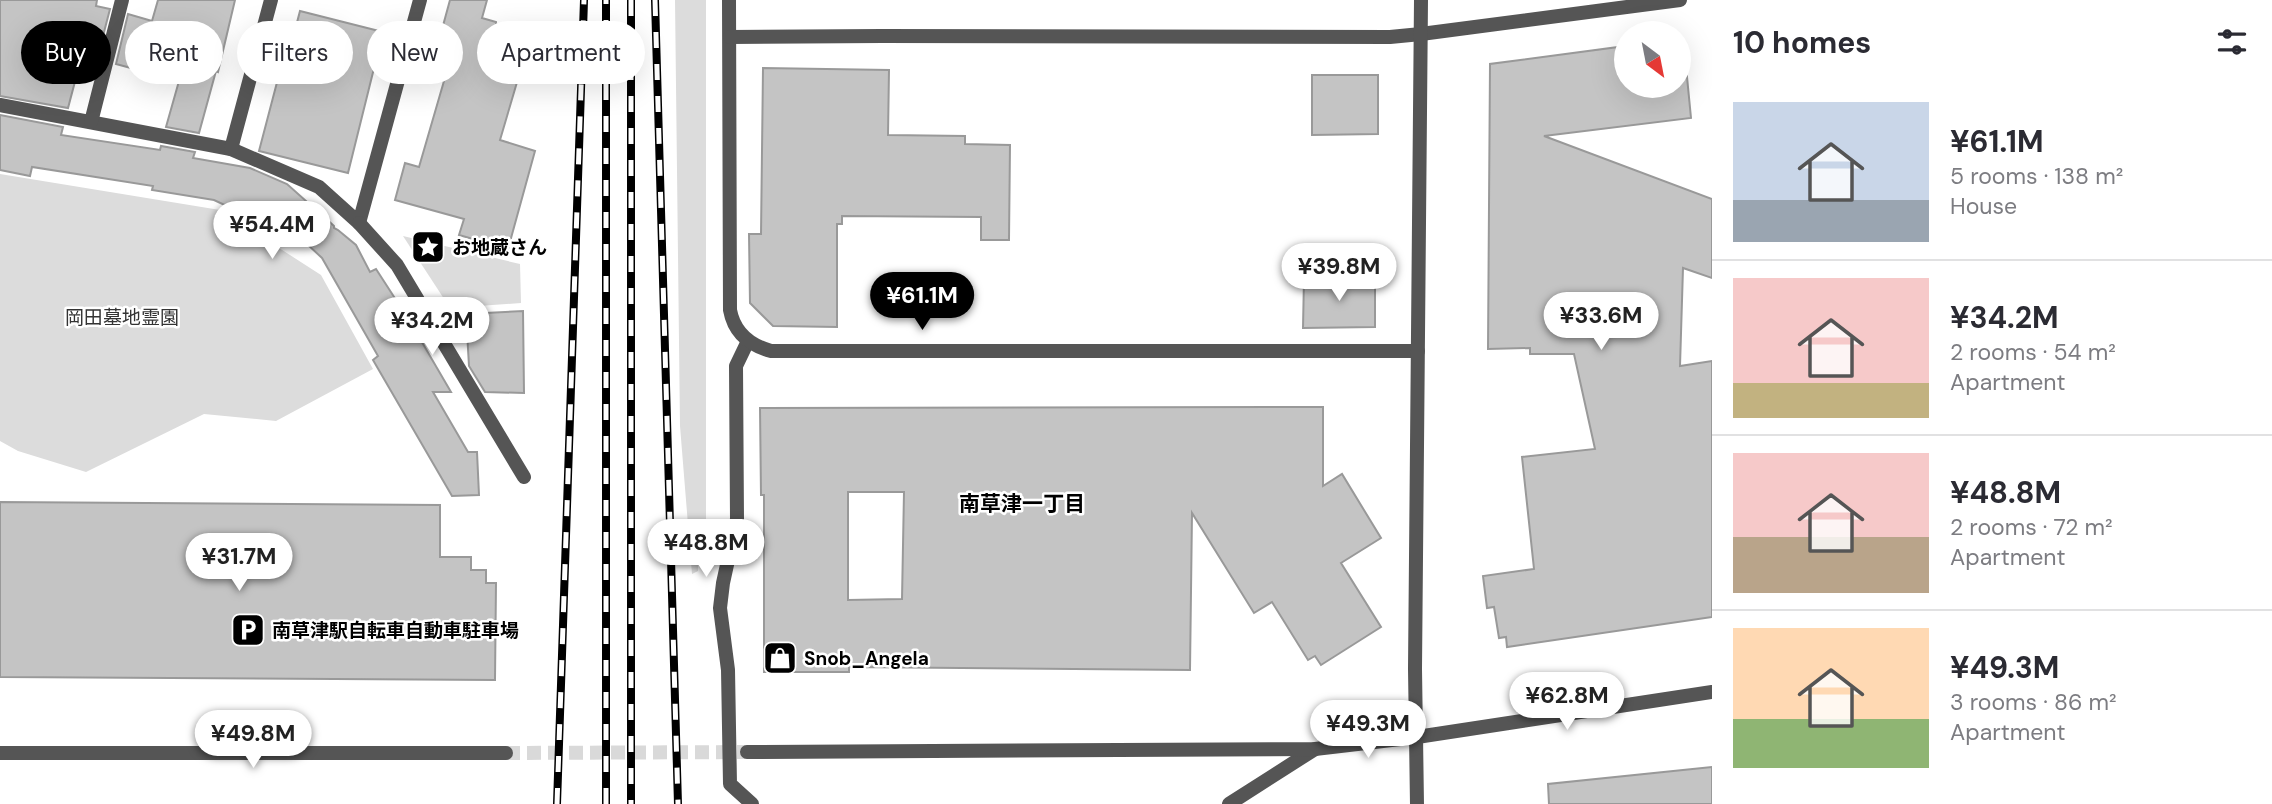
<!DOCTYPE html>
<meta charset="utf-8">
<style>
body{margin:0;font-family:"DM Sans","Noto Sans JP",sans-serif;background:#f2f2f3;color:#2b2b33;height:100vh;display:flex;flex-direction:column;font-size:26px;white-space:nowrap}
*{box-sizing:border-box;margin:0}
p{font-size:23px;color:#7c7c81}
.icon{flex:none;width:38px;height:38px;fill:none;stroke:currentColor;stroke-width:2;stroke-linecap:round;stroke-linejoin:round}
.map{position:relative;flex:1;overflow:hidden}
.details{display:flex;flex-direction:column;background:#fff;width:560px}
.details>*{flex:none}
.hud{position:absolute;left:21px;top:21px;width:665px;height:63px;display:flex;gap:14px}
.needle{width:46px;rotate:148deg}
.tools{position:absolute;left:1614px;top:21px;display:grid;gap:14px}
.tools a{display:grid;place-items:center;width:77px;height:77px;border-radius:50%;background:#fff;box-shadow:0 7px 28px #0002;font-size:35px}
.price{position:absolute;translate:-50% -60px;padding:0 16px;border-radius:24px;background:#fff;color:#222;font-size:23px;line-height:46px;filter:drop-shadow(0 2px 4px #0008)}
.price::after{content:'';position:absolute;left:50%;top:42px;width:21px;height:16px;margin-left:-10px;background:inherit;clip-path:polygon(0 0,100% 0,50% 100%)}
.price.selected{background:#000;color:#fff}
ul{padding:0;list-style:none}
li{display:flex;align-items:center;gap:21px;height:175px;padding:0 21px}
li+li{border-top:2px solid #e1e1e2}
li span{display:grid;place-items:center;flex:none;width:196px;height:140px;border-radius:0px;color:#555}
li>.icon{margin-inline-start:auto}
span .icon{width:84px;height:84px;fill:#fffc;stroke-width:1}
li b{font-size:30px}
h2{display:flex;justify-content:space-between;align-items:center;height:84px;padding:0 21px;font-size:30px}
.tag{padding:0 24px;border-radius:32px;background:#fff;box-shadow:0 7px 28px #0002;font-size:24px;line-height:63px}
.tag.selected{background:#000;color:#fff}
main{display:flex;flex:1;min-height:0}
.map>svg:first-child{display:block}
.green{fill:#dcdcdc}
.building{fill:#c4c4c4;stroke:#999;stroke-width:2;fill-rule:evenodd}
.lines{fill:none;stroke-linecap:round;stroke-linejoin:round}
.tertiary-tunnel{stroke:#d9d9d9;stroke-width:14;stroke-dasharray:14 7;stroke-linecap:butt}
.minor{stroke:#555;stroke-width:14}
.tertiary{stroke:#555;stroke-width:14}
.rail-casing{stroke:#000;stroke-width:8}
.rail{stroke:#fff;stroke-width:5;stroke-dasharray:16;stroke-linecap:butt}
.labels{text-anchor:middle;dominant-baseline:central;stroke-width:5;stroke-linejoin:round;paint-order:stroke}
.poi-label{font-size:19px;font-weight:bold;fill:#000;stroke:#fff;text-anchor:start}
.park-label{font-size:19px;fill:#333;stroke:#fff}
.neighbourhood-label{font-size:21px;font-weight:bold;fill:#000;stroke:#fff}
</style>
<main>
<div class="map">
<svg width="1712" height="804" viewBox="0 0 1712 804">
<rect width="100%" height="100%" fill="#fff"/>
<g class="green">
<polygon points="675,0 706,0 706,519 697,530 698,571 692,574 680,426"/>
<polygon points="0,174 220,210 321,275 373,369 276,421 204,414 86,472 18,451 0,441"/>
<polygon points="403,236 520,264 521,303 450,308"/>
</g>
<g class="building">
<polygon points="0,0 97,0 96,6 110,9 97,59 82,55 68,108 0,96"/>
<polygon points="158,0 235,0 218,72 216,71 199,133 166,127 179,81 116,64 128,14 152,21"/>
<polygon points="450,0 487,0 482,18 496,22 496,24 530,38 500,140 535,151 508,249 459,235 464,219 395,200 405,163 419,167 444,81 429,77"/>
<polygon points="300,11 383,32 348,173 259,151 286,48 290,49"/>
<polygon points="1678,41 1684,46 1691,118 1544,136 1712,199 1712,278 1683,268 1680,366 1712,361 1712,617 1507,647 1506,637 1499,638 1494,607 1487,608 1483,576 1534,569 1522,457 1595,449 1574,354 1530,354 1530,348 1488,349 1490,64 1626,46 1626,86 1678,86"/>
<polygon points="763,68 889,70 888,135 965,136 965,144 1010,145 1009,240 981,240 981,217 842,216 842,224 837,224 837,327 773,326 750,303 749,234 761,234"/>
<polygon points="1312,75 1378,75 1378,134 1312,135"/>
<polygon points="0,115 63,127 61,135 160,150 161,146 195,152 193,158 250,168 287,184 334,226 334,228 338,230 356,245 370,272 376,269 409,320 451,392 433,392 468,452 477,452 479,495 452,496 373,360 378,356 322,258 306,243 214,200 152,190 153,186 32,167 30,176 0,170"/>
<polygon points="1304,278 1375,278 1375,327 1303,328"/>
<polygon points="523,311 524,393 485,392 469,366 466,314"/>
<path d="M 1323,407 L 1323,486 L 1342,474 L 1381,538 L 1341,563 L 1381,627 L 1321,665 L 1315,656 L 1308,660 L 1272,602 L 1254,613 L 1192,513 L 1190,670 L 849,667 L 849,672 L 764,672 L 764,495 L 761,495 L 760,408 ZM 848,492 L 904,492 L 902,599 L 848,600 Z"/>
<polygon points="0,502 440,505 440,557 471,557 471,570 486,570 486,583 496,583 495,680 0,677"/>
<polygon points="1712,767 1712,804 1549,804 1548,784"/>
</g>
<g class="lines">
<polyline class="tertiary-tunnel" points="506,753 747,752"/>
<g class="minor">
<polyline points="1421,34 1680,0"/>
<polyline points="0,105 231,149 319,187 359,223 420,0"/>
<polyline points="91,122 122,0"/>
<polyline points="231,149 271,0"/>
<polyline points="359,223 397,265 524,477"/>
<polyline points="748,341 736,366 737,519 723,583 720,608 728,670 730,784 752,804"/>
<polyline points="1229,804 1315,749"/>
</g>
<g class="tertiary">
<path d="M 729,0 L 730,310 C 734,332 749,345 771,351 L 1418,351"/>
<polyline points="730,37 882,36 1390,37 1421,34"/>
<polyline points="747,752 1315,749 1417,737 1712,692"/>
<polyline points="0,753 506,753"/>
<polyline points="1417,804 1415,669 1421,0"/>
</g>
<defs>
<g id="rail">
<polyline points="631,0 631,804"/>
<polyline points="655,0 678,804"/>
<polyline points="557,804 584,0"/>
<polyline points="606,804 606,0"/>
</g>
</defs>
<use href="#rail" class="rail-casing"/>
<use href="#rail" class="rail"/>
</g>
<defs>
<symbol id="sight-square" viewBox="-11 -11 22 22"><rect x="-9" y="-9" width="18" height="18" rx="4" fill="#000" stroke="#fff"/><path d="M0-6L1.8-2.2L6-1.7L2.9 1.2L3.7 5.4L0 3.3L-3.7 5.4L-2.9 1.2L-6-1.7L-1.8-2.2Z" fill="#fff"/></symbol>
<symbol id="parking-square" viewBox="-11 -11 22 22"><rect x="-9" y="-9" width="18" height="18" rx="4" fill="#000" stroke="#fff"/><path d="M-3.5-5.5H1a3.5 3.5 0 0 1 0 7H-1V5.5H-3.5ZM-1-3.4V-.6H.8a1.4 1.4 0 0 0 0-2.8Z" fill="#fff"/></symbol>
<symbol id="shop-square" viewBox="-11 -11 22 22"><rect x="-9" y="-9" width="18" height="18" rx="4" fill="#000" stroke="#fff"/><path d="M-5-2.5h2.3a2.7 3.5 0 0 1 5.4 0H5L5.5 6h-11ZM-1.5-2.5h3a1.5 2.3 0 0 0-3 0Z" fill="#fff"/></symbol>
</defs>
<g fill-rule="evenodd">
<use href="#sight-square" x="409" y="228" width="38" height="38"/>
<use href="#parking-square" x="229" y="611" width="38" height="38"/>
<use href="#shop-square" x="761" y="639" width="38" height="38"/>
</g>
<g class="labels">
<g class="poi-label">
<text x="452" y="247">お地蔵さん</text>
<text x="272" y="630">南草津駅自転車自動車駐車場</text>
<text x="804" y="658">Snob_Angela</text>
</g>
<g class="park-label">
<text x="122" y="317">岡田墓地霊園</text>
</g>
<g class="neighbourhood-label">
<text x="1022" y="504">南草津一丁目</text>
</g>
</g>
</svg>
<div class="tools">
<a><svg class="needle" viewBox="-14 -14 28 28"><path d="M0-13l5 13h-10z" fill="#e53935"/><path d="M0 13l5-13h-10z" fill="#7c7c81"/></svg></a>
</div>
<b class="price" style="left:272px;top:261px">¥54.4M</b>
<b class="price" style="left:1339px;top:303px">¥39.8M</b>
<b class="price selected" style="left:922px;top:332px">¥61.1M</b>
<b class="price" style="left:1601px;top:352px">¥33.6M</b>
<b class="price" style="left:432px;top:357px">¥34.2M</b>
<b class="price" style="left:706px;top:579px">¥48.8M</b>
<b class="price" style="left:239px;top:593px">¥31.7M</b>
<b class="price" style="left:1567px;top:732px">¥62.8M</b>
<b class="price" style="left:1368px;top:760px">¥49.3M</b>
<b class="price" style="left:253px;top:770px">¥49.8M</b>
<div class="hud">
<a class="tag selected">Buy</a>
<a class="tag">Rent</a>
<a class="tag">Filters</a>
<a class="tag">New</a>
<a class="tag">Apartment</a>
</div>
</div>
<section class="details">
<h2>10 homes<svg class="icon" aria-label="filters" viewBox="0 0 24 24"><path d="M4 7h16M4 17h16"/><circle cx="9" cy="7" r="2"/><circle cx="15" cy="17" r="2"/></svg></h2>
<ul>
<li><span style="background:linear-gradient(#c9d6e8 70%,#9aa5b1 0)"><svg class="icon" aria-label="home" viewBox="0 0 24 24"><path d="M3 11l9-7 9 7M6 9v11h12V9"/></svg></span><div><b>¥61.1M</b><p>5 rooms · 138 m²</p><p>House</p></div></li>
<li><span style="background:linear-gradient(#f6c9c9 75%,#c2b280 0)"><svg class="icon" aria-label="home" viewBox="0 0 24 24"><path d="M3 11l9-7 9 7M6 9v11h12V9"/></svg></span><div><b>¥34.2M</b><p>2 rooms · 54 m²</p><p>Apartment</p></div></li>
<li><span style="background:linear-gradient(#f6c9c9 60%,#b9a48a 0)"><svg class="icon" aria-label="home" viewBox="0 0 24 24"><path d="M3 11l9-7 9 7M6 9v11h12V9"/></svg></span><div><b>¥48.8M</b><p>2 rooms · 72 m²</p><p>Apartment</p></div></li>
<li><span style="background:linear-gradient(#ffd9b3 65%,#8fb573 0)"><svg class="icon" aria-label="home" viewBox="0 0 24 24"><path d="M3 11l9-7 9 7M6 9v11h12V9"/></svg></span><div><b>¥49.3M</b><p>3 rooms · 86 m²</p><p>Apartment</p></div></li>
</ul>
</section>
</main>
